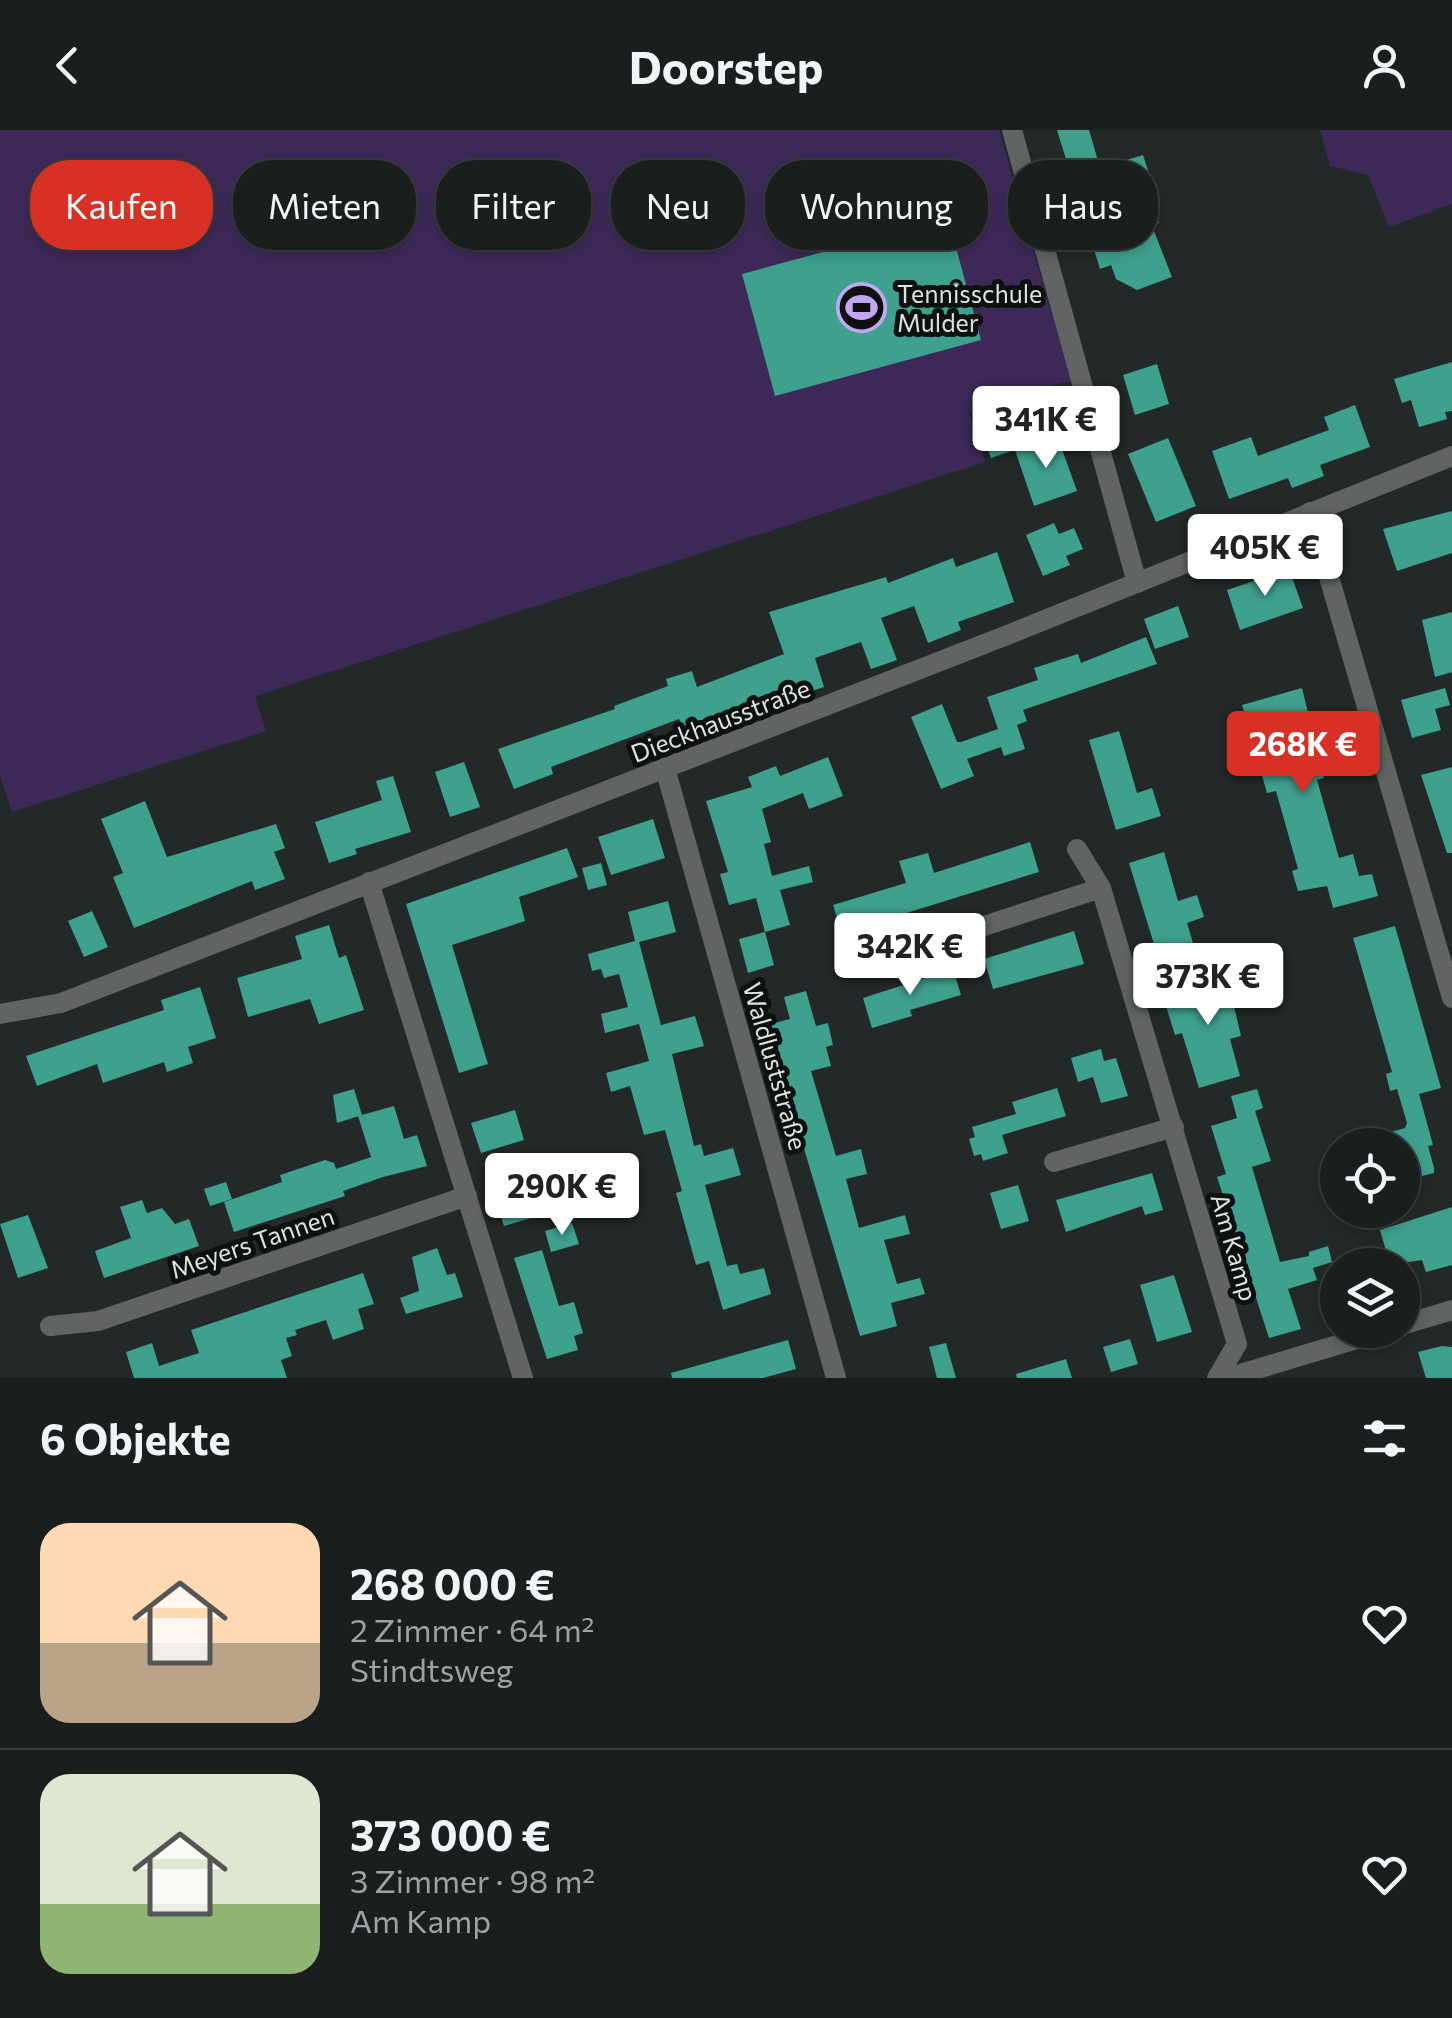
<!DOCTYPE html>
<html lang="de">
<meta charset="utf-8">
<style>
body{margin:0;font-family:Commissioner,sans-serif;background:#232727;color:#f1f3f6;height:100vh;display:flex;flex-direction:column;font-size:38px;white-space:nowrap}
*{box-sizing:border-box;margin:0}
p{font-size:32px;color:#9fa2a4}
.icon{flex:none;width:55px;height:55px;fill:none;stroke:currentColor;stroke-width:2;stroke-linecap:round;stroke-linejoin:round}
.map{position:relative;height:1248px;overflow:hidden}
.drawer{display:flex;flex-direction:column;background:#1a1f1e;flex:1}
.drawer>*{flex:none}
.guide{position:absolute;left:30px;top:30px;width:1392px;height:90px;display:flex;gap:20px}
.fabs{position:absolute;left:1320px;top:998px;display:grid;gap:20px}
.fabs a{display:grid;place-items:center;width:100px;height:100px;border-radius:50%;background:#1a1f1e;box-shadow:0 5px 15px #0003,0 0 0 2px #383d3c;font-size:50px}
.price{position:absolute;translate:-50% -85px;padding:0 22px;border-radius:10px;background:#fff;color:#222;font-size:32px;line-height:65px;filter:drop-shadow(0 2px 5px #0008)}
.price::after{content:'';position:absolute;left:50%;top:60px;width:30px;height:22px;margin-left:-15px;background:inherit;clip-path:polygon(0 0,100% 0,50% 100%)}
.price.on{background:#d93025;color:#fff}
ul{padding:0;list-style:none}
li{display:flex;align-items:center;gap:30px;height:250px;padding:0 40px}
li+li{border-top:2px solid #383d3c}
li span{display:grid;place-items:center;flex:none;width:280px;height:200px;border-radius:30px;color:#555}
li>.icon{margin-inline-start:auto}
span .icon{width:120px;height:120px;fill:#fffc;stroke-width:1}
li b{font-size:42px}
h2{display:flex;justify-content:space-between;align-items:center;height:120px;padding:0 40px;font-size:42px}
.tag{padding:0 35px;border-radius:40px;background:#1a1f1e;box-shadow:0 5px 15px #0003,0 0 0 2px #383d3c;font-size:35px;line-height:90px}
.tag.on{background:#d93025;color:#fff}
header{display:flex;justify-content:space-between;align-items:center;height:130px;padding:0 40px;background:#1a1f1e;font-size:45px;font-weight:700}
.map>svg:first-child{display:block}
.green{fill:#3d2958}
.building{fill:#3ea18e}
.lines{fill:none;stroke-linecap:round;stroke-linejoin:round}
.street{stroke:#616463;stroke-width:20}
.labels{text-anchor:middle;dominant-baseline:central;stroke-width:10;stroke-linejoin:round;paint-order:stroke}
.poi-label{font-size:25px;fill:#dee2e1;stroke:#0e1110;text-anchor:start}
.street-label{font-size:25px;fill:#dee2e1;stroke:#0e1110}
</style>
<header><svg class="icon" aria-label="back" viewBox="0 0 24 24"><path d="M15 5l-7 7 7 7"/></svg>Doorstep<svg class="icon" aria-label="person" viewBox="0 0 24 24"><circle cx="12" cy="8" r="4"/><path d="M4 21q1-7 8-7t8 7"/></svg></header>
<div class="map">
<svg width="1452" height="1248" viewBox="0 0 1452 1248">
<rect width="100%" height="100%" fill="#232928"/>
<g class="green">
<polygon points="0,0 999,0 1071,251 1029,261 969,283 985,332 255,566 266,601 12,682 0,646"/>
<polygon points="1320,0 1452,0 1452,74 1389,97 1368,45 1330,36"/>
</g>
<g class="building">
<polygon points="1057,0 1089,0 1100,38 1143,25 1149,43 1143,45 1159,93 1152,96 1172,147 1137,160 1116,149 1111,135 1100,139"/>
<polygon points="948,88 981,210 775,266 742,144"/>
<polygon points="1452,232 1452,281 1445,282 1447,289 1419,297 1411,270 1402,273 1394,249"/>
<polygon points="1157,234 1169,274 1135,285 1123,245"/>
<polygon points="1355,275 1370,317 1320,335 1324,346 1292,358 1288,348 1229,369 1212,321 1251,307 1258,326 1329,300 1324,287"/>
<polygon points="1003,281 1017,319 991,328 977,290"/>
<polygon points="1057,305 1077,361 1034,376 1015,320"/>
<polygon points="1168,308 1196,376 1156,392 1128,324"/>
<polygon points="1452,381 1452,423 1397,441 1383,399"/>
<polygon points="1054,393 1059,404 1074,398 1083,419 1066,426 1070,435 1043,446 1026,405"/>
<polygon points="997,422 1014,472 958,492 961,500 928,513 914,476 881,488 897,530 871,539 861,512 815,528 824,557 797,566 795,559 683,598 679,589 551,637 553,644 514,659 498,619 615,579 614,576 668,556 666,549 692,541 697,557 784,524 769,482 886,447 888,453 953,428 956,437"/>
<polygon points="1289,439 1303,478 1240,500 1227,460"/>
<polygon points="1178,476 1189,507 1155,519 1144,489"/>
<polygon points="1452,482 1452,542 1435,547 1422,490"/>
<polygon points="1146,507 1157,534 1023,580 1027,591 1017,595 1025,619 1004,626 1001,617 967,629 974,646 941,659 911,587 942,574 957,612 961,612 998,599 987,567 1038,550 1034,538 1078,524 1081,533"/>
<polygon points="1302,558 1324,648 1317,650 1339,728 1353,724 1359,746 1372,744 1378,766 1333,778 1327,756 1298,761 1292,741 1298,739 1276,661 1267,663 1242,575"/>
<polygon points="1445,558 1450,575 1435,579 1441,600 1412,608 1401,570"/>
<polygon points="1119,601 1137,663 1152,658 1161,686 1116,700 1089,610"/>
<polygon points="828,627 843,666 809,679 803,663 762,679 771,712 764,714 772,746 809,736 813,752 780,760 790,795 765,802 756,768 729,775 720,744 728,742 706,671 752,657 748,647 776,636 780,646"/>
<polygon points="464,632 480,677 450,687 435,642"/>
<polygon points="1452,637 1452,723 1447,723 1421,645"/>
<polygon points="393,646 411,702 355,719 357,724 329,733 315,692 382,670 376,651"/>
<polygon points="145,671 167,727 276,694 285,718 274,722 285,749 255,760 252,751 134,798 113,747 123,743 101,689"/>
<polygon points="653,689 665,728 611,745 598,707"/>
<polygon points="1030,712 1039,742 887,789 888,793 843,807 833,775 906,753 899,731 928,723 934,743"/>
<polygon points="567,718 578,747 519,767 525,791 452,815 488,934 459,943 406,774"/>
<polygon points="1164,722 1178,771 1197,765 1204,787 1187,793 1197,826 1161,837 1129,733"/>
<polygon points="601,733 607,755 588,760 582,738"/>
<polygon points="668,771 676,802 639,812 661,895 695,886 704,916 672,924 694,1016 701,1014 704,1026 733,1018 741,1045 705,1055 727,1136 737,1134 740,1144 764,1138 771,1164 723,1180 709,1131 696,1135 676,1063 682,1061 665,1000 644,1005 630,956 611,962 606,943 649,931 639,894 605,903 601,884 628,877 619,844 604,848 601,839 592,841 588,824 635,811 628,782"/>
<polygon points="92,781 108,817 84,827 68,791"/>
<polygon points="329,795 339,828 346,825 364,880 319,894 310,869 248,887 237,848 302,829 295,806"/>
<polygon points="1395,796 1441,958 1419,964 1433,1015 1428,1016 1434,1038 1434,1043 1414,1048 1413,1044 1402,1047 1402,1015 1363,1015 1362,1010 1405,998 1407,993 1397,959 1390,961 1386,944 1392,942 1353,808"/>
<polygon points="1074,801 1084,834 993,859 984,829"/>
<polygon points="765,802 774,835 748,843 739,809"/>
<polygon points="1224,834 1241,906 1230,909 1240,946 1199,958 1182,903 1175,905 1165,873 1203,862 1197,843"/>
<polygon points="953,839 961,865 910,880 912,886 872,898 863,868"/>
<polygon points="200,857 216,908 188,917 193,933 167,942 164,932 103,953 97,934 37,956 26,926 164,880 161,870"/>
<polygon points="806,861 816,896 828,893 833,915 826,917 831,936 811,941 836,1026 861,1019 867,1044 846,1049 859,1098 905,1085 910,1104 884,1110 897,1154 920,1148 925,1164 891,1173 897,1196 860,1206 767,895 790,889 784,867"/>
<polygon points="1101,919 1104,931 1116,928 1128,966 1101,973 1093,947 1078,952 1071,928"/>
<polygon points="1057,958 1066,986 1002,1005 1008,1023 983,1031 981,1024 974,1026 969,1009 975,1007 972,997 1016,984 1012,972"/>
<polygon points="354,959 362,985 337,993 333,965"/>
<polygon points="1257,959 1263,978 1255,981 1271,1031 1252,1037 1280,1132 1309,1126 1309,1122 1328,1116 1332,1132 1313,1138 1317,1150 1288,1159 1301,1199 1269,1208 1217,1047 1226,1044 1211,996 1237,988 1231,966"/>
<polygon points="394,976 404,1009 417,1005 427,1036 383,1047 343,1061 345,1066 234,1102 224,1072 282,1052 280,1045 325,1030 334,1033 336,1039 371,1027 358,986"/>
<polygon points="515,980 524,1010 481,1023 471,993"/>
<polygon points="1152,1043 1163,1080 1145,1085 1142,1076 1066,1102 1056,1070"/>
<polygon points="226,1052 232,1069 210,1076 204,1059"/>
<polygon points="1018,1055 1029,1091 1001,1099 990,1063"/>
<polygon points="523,1057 526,1066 542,1061 549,1083 504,1096 494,1066"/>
<polygon points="142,1070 147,1083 162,1078 175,1094 189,1089 199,1116 104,1148 95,1121 131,1108 120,1077"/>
<polygon points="1452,1077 1452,1135 1426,1142 1422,1130 1390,1135 1380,1100"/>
<polygon points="28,1085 48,1138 18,1148 0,1094"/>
<polygon points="572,1093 579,1114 551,1122 545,1101"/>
<polygon points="437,1118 447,1145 455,1143 463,1167 406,1184 400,1168 419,1161 412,1127"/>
<polygon points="542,1120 559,1176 574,1172 583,1203 574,1206 578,1220 547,1229 514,1128"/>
<polygon points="363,1143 374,1174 358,1179 364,1199 333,1210 326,1190 295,1200 297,1205 286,1208 292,1226 281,1230 287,1248 134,1248 126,1222 152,1213 159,1236 199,1223 191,1200"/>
<polygon points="1174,1145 1192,1202 1157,1212 1140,1155"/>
<polygon points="1130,1209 1138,1234 1111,1242 1103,1217"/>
<polygon points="788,1210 796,1239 763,1248 672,1248 671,1243"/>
<polygon points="946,1213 956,1248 937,1248 929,1217"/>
<polygon points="1442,1216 1452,1217 1452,1248 1426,1248 1418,1222"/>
<polygon points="1066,1229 1072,1248 1017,1248 1016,1244"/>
</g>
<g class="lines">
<g class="street">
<polyline points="1012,0 1137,453"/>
<polyline points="1310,382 1452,868"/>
<polyline points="665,638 836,1248"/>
<polyline points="1077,719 1101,758 1237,1214 1217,1248"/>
<polyline points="369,752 523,1248"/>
<polyline points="879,830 1101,758"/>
<polyline points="0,884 61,873 1010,504 1452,326"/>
<polyline points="1054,1032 1174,997"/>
<polyline points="1402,1195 1452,1180"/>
<polyline points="50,1196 98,1191 467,1066"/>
<polyline points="1227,1248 1387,1200"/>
</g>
</g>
<defs>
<symbol id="stadium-ring" viewBox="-11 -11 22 22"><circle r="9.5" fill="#0e1110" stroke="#c4a7f1" stroke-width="1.5"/><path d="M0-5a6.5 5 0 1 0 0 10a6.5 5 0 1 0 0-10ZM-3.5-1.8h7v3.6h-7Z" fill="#c4a7f1"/></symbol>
</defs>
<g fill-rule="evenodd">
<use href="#stadium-ring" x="834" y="150" width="55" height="55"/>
</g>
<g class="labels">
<g class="poi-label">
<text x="897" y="163">Tennisschule<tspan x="897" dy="29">Mulder</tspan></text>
</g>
<g class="street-label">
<text transform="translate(720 590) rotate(-21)">Dieckhausstraße</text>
<text transform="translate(776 936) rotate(74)">Waldluststraße</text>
<text transform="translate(252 1112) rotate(-19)">Meyers Tannen</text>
<text transform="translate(1235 1117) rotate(74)">Am Kamp</text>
</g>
</g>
</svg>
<div class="fabs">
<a><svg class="icon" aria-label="locate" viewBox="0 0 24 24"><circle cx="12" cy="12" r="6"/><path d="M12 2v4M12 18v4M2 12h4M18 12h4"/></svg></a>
<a><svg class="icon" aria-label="layers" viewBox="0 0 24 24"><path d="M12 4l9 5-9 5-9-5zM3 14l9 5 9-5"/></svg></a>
</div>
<b class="price" style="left:1046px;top:341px">341K €</b>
<b class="price" style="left:1265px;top:469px">405K €</b>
<b class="price on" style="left:1303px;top:666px">268K €</b>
<b class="price" style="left:910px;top:868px">342K €</b>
<b class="price" style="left:1208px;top:898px">373K €</b>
<b class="price" style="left:562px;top:1108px">290K €</b>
<div class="guide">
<a class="tag on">Kaufen</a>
<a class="tag">Mieten</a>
<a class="tag">Filter</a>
<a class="tag">Neu</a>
<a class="tag">Wohnung</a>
<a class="tag">Haus</a>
</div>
</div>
<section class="drawer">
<h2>6 Objekte<svg class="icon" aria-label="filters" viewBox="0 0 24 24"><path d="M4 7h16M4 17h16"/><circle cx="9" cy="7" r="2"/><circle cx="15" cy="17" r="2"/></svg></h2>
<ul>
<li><span style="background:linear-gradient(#ffd9b3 60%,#b9a48a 0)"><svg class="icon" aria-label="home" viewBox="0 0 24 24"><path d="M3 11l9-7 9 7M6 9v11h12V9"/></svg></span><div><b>268 000 €</b><p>2 Zimmer · 64 m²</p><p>Stindtsweg</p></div><svg class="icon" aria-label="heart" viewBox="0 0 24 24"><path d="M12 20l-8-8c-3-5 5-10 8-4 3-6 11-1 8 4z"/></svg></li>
<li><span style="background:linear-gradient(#dfe7d0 65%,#8fb573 0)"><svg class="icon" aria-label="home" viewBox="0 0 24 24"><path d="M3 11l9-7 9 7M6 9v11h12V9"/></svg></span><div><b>373 000 €</b><p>3 Zimmer · 98 m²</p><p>Am Kamp</p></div><svg class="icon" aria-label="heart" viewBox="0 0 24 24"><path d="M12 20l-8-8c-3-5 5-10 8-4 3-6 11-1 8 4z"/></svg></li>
</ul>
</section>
